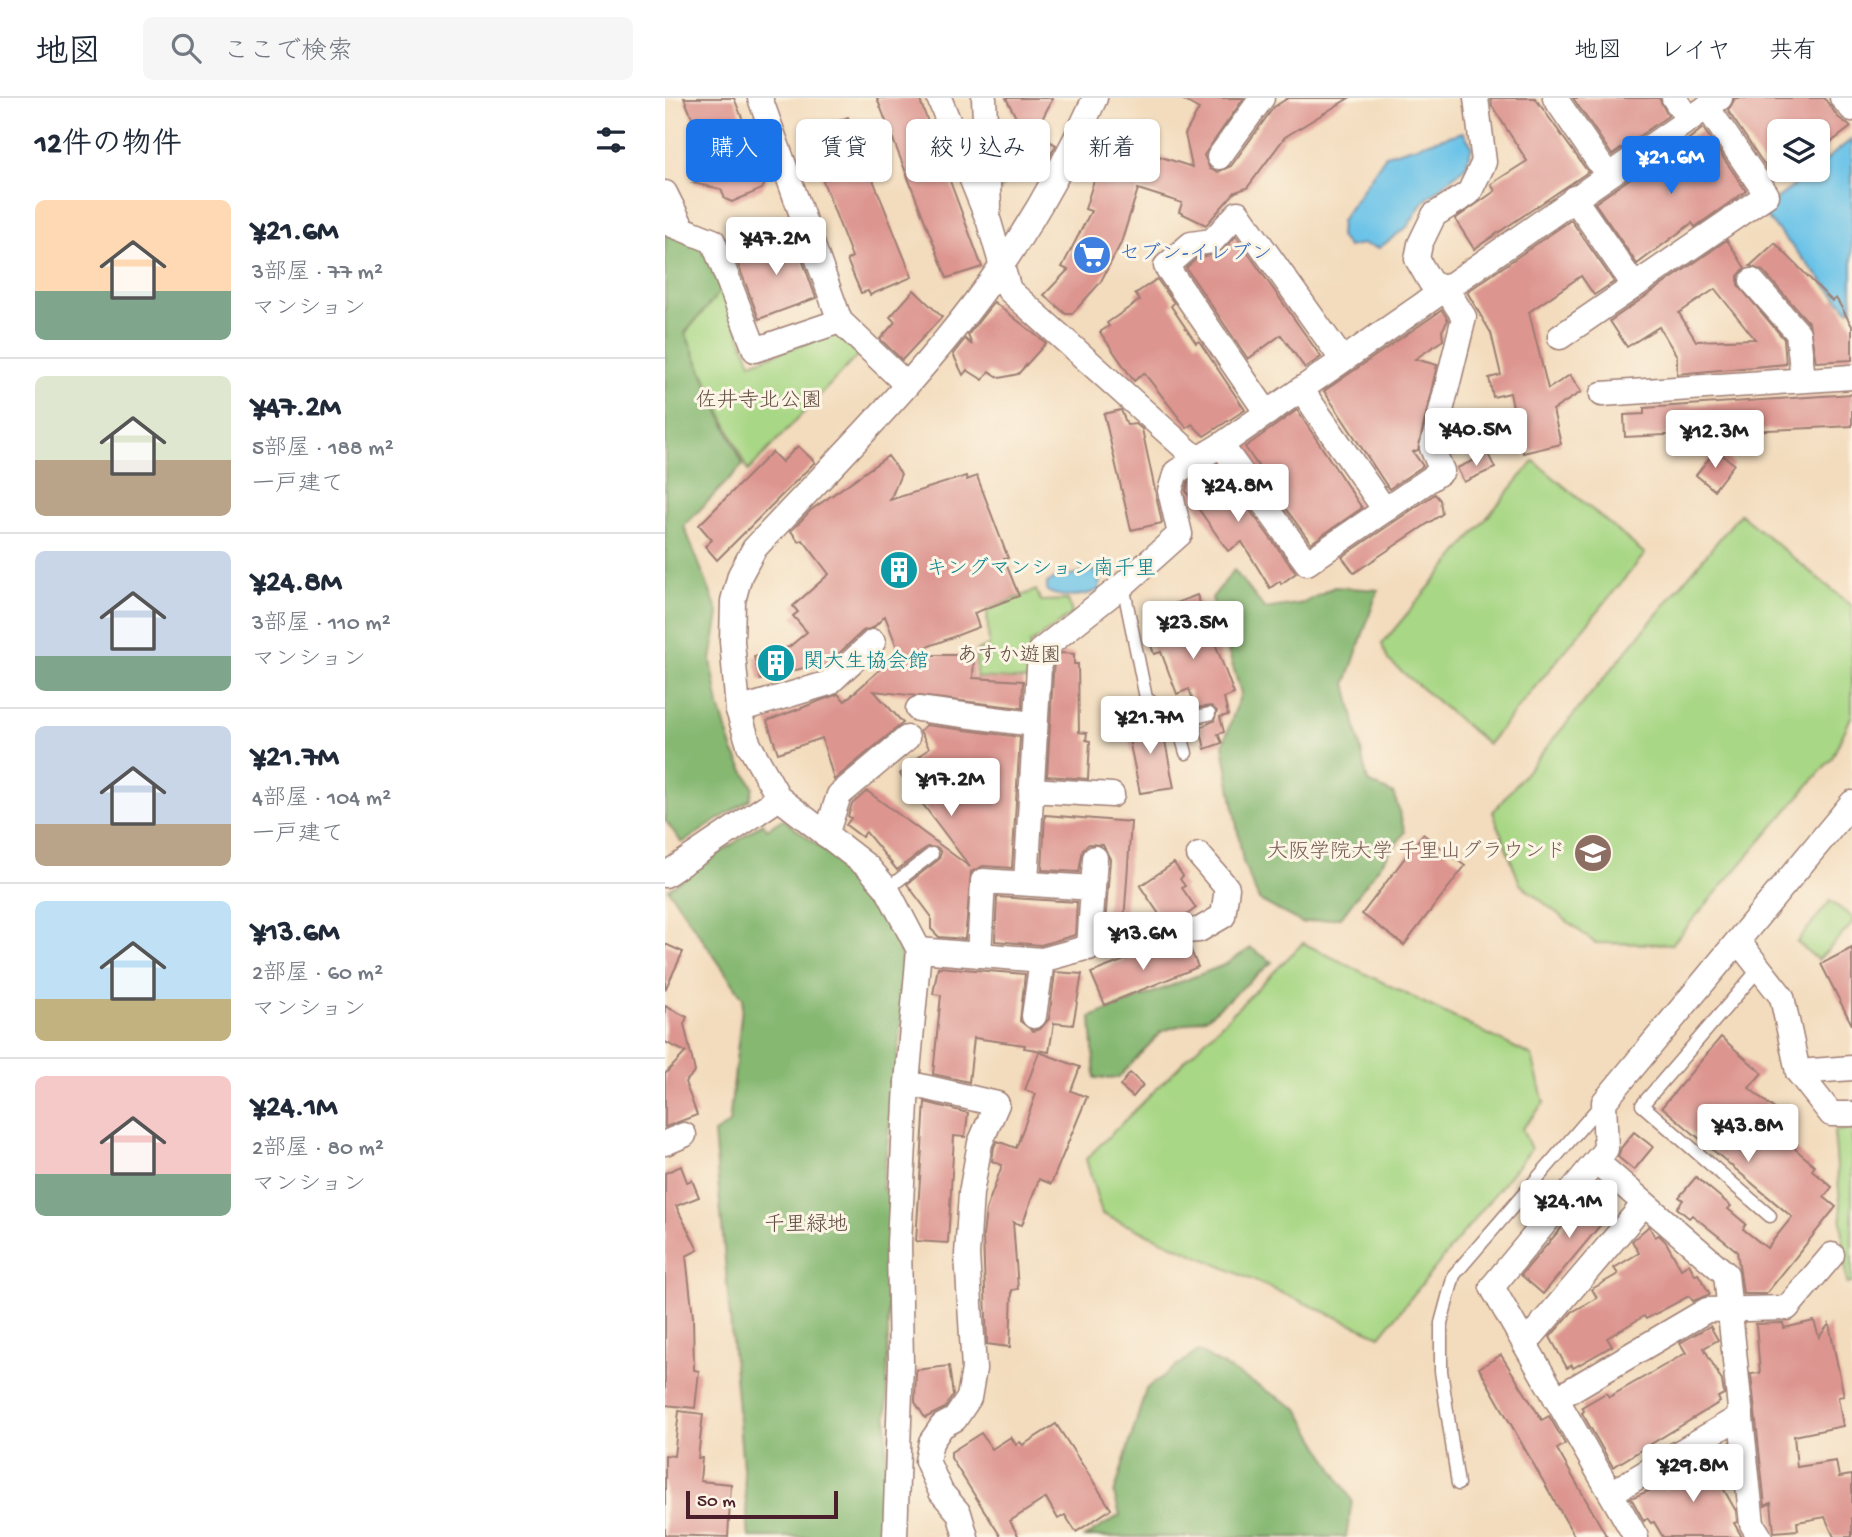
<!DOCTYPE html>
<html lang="ja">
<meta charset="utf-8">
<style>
body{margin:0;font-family:"Gochi Hand","Klee One",sans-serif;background:#f6f6f7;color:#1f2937;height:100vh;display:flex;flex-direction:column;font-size:26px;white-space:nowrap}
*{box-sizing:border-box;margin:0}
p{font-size:23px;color:#747a83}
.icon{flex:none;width:38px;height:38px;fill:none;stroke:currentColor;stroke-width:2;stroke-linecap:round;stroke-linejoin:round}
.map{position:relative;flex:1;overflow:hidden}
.drawer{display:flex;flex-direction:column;background:#fff;width:665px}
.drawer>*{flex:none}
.top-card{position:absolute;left:21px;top:21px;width:665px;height:63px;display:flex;gap:14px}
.tools{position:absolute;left:1102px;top:21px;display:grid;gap:14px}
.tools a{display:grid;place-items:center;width:63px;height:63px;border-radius:10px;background:#fff;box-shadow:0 2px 5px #0004;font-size:35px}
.scale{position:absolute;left:21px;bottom:18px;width:152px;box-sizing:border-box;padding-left:7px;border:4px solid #4a1f2b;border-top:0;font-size:19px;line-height:24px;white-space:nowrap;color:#4a1f2b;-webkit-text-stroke:5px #fcf5e5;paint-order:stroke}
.price{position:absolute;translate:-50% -60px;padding:0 16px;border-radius:7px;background:#fff;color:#222;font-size:23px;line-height:46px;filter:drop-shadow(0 2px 4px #0008)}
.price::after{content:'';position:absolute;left:50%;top:42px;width:21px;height:16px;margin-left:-10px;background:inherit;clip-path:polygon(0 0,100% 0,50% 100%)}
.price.on{background:#1a73e8;color:#fff}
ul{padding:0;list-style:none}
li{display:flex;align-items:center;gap:21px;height:175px;padding:0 35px}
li+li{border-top:2px solid #e0e1e3}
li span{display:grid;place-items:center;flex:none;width:196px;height:140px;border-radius:10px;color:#555}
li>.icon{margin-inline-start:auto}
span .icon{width:84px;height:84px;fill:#fffc;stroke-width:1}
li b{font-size:30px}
h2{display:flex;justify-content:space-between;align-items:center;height:84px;padding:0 35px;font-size:30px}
.tag{padding:0 24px;border-radius:10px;background:#fff;box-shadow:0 2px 5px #0004;font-size:24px;line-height:63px}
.tag.on{background:#1a73e8;color:#fff}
header{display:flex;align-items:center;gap:42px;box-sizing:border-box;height:98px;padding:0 35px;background:#fff;border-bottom:2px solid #e0e1e3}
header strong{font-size:33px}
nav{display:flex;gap:38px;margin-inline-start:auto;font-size:24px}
.search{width:490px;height:63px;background:#f6f6f7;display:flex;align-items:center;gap:18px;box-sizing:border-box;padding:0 24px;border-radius:10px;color:#747a83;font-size:26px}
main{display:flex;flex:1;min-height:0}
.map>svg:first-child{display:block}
.green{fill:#a8d785;stroke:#797b58;stroke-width:2}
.forest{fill:#86b872;stroke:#686c4e;stroke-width:2}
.water{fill:#6bc3e8;stroke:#5a718a;stroke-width:2}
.building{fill:#dd9590;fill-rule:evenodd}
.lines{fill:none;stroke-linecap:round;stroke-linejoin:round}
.lane-casing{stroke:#9e7e74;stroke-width:15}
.street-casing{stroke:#9e7e74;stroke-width:27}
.lane{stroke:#fff;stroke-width:12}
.street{stroke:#fff;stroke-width:24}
.labels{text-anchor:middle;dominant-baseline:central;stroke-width:6;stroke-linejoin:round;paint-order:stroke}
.shop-label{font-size:21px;fill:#366cbe;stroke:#fcf5e5;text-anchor:start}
.park-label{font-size:21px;fill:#624d42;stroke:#fcf5e5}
.culture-label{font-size:21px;fill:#0d838f;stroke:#fcf5e5;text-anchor:start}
.education-label{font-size:21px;fill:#785e54;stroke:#fcf5e5;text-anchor:end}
</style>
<header>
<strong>地図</strong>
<div class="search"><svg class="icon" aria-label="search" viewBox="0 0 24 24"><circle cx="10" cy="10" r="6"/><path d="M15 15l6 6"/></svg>ここで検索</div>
<nav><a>地図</a><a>レイヤ</a><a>共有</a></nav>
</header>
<main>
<section class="drawer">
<h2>12件の物件<svg class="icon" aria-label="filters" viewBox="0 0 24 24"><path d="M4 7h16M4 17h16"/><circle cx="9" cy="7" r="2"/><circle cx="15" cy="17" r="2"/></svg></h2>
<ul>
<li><span style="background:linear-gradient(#ffd9b3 65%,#7fa58c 0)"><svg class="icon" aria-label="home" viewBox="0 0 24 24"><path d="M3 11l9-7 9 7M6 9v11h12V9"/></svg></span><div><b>¥21.6M</b><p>3部屋 · 77 m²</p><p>マンション</p></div></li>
<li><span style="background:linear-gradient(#dfe7d0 60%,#b9a48a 0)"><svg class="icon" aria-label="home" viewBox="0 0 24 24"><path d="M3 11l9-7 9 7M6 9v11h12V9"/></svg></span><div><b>¥47.2M</b><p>5部屋 · 188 m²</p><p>一戸建て</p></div></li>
<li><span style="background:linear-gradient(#c9d6e8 75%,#7fa58c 0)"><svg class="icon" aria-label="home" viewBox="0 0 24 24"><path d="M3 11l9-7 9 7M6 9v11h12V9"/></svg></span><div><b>¥24.8M</b><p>3部屋 · 110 m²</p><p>マンション</p></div></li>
<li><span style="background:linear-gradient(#c9d6e8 70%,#b9a48a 0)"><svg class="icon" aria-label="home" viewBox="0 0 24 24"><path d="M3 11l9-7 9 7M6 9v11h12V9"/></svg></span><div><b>¥21.7M</b><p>4部屋 · 104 m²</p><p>一戸建て</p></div></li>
<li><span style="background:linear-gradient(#bfe0f5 70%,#c2b280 0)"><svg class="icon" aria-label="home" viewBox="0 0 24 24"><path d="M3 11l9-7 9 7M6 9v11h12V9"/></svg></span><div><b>¥13.6M</b><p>2部屋 · 60 m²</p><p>マンション</p></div></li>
<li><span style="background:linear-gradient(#f6c9c9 70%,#7fa58c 0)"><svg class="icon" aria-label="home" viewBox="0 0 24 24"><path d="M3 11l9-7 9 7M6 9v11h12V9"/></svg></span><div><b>¥24.1M</b><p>2部屋 · 80 m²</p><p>マンション</p></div></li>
</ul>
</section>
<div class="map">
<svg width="1187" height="1439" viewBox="0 0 1187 1439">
<rect width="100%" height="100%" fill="#fcf5e5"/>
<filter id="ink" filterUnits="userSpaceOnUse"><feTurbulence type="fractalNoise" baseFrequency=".0143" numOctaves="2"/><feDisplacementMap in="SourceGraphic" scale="14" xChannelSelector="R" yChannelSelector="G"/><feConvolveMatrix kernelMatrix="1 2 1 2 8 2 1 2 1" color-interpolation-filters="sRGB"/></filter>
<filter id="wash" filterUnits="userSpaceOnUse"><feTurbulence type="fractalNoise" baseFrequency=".00686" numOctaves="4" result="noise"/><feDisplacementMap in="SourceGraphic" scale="28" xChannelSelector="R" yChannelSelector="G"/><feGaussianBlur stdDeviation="1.57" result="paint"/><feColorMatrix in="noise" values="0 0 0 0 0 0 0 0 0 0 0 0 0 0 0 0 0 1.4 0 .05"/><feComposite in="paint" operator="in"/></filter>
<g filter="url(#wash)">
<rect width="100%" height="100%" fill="#f3dcbd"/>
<g class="green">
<polygon points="329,12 349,69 335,93"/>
<polygon points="57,191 86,265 163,237 176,237 194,256 83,373 20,235"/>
<polygon points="869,363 980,456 823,646 723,562 717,546"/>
<polygon points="1075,416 1187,508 1187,617 1167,660 1007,846 930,845 855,786 828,714"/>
<polygon points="371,492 376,503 403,502 407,516 365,546 365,582 311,579 311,553 324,548 322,512"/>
<polygon points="1165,803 1187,819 1187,826 1153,862 1132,844"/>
<polygon points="638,845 867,958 879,1005 857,1031 866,1051 715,1238 437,1116 421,1061"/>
<polygon points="1187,1031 1187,1185 1182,1186 1169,1033"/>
</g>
<g class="forest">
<polygon points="0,136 40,149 57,191 20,235 78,367 19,428 54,516 46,562 54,608 68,653 88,689 85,701 17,745 0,722"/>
<polygon points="569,472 600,511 639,505 669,489 713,492 681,585 703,684 729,696 740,734 676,819 637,825 594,802 578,764 558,647 576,595 547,500"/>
<polygon points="118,721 196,780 218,810 234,841 240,891 217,1091 225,1091 220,1439 84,1439 49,1035 64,1026 78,900 3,791 98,725 102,731"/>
<polygon points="586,850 607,864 543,919 497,933 453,980 430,980 426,919 559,867"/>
<polygon points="533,1253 633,1311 687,1403 681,1439 420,1439 455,1417 449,1396 481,1291"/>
</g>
<g class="water">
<polygon points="798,34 807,48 801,68 757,105 743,128 714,150 697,146 683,149 675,139 676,123 721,57"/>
<polygon points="1187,41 1187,210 1183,212 1096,113 1149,72 1153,72 1153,68"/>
<path d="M 429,472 L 435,481 L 434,492 C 421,498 394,501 382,493 L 382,485 L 390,480 Z"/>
</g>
<g id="blocks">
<g class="building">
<polygon points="19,0 69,0 102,82 97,91 67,104 60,101 56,91 28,85 50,76"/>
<polygon points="212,0 254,0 317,169 282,180"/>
<polygon points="341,0 388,0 370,35 391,47 380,67 360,54 362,50 353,45 359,35"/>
<polygon points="515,0 579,0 539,57 545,71 553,74 566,68 609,9 623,0 684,0 620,39 582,90 570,94 541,127 514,114 517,105 473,91 456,145 435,185 407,216 401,216 379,197 403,172 397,169 426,113 420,111 443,37 485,50 484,55 527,69 520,36 534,11"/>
<polygon points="826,0 870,0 923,74 809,151 790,121 830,93 826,86 862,63 827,8"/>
<polygon points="908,0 994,0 1003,18 947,57"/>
<polygon points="1070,0 1159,0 1173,19 1186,29 1153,54 1153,33 1115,33 1115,78 1109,81 1063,13"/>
<polygon points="183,19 247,179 205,197 203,193 196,195 182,162 187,159 140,36"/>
<polygon points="1038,30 1081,93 1030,129 1027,125 972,166 930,105 986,66 988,69"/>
<polygon points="906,122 949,184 929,197 916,178 864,214 883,291 905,277 916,294 888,312 896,346 858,355 845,295 828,299 824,280 836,277 826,235 802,194"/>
<polygon points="128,136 151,200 94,221 70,158"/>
<polygon points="571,138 656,259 640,270 616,237 583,261 521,170 532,160 557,154"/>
<path d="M 1062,142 L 1080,170 L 1073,178 L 1073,187 L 1119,241 L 1121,266 L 1012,276 L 1012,258 L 994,229 L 962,249 L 945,223 ZM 1050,191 L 1090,241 L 1031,243 L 1014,215 Z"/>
<polygon points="1110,145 1167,203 1171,200 1187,228 1187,262 1151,264 1144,225 1098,173 1085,168"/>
<polygon points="492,181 509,205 506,208 531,245 534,243 580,312 539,338 527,326 522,330 479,275 469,283 435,234 444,228 442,225 475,202 470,196"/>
<polygon points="249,192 277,219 237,262 215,241 230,224 225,219"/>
<polygon points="329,204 381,245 353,276 335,280 324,273 318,282 302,272 298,277 288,256 300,241 307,247 303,237"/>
<polygon points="777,212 783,222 777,233 778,242 750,261 772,267 753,352 748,354 758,368 724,391 659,293"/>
<polygon points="1187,296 1187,328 960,339 959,317 979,316 979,310"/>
<polygon points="456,312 462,327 471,326 477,331 497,425 466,432 439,316"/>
<polygon points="632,312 697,410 646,445 591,370 593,368 580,349"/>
<polygon points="133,348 150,364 52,462 40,448 47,442 34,427 107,354 117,364"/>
<polygon points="1051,352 1069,366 1049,392 1031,377"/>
<polygon points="823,356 830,370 799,384 792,370"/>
<polygon points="223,358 236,376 225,402 301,378 302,382 312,378 343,460 339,461 354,498 309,515 314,529 241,557 309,557 308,580 358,583 357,610 209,593 238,625 169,682 157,640 113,655 102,623 173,596 180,603 231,557 235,557 220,518 208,530 198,533 157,571 153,566 95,582 89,559 124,549 142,534 128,518 133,514 128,508 164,476 138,442 134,444 126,433 146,412"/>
<polygon points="552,367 631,475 616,486 615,483 605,490 577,444 563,453 521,393 523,384"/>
<polygon points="770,396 775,402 777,416 689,475 677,459"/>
<polygon points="532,497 569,596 559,600 563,617 555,619 559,634 553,636 557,645 540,651 535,629 549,623 552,613 546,608 531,610 524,591 512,596 496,554 489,556 480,530 499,523 495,511"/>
<polygon points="396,555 409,556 409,566 413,566 414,634 422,635 421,642 425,643 423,681 382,678 389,561"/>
<polygon points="496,622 509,690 475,695 461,627"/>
<polygon points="261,627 355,639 347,770 318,768 306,774 300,841 274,839 266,831 266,818 242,786 273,762 276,755 273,750 262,749 232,772 201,734 197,739 181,727 186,720 183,718 187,706 202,693 305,769 235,676 264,650 255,633"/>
<polygon points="380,717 466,724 459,824 440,827 445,761 438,747 424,746 418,751 414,774 377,772"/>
<polygon points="758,736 800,768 739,847 697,816"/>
<polygon points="509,765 518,778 515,781 520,788 517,790 531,810 520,818 496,819 475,788"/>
<polygon points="332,799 412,804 410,837 376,847 330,843"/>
<polygon points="0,846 18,854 0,892"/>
<polygon points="524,848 533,869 440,907 426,875 493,849"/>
<polygon points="1187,850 1187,927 1156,866"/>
<polygon points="273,869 360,876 355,923 368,933 375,931 384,921 390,874 417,876 408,927 389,925 384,954 359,950 360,947 309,940 304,984 268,976 276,897 268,896"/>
<polygon points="0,908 22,919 19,926 30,974 20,984 32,1017 0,1029 0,976 21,954 0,944"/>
<polygon points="1056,939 1097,975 1084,990 1118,1018 1107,1031 1150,1068 1147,1072 1167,1089 1159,1099 1171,1109 1101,1196 1078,1196 1072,1153 1027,1117 1024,1120 1012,1110 1018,1102 1014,1099 1031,1079 1066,1108 1063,1111 1081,1126 1078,1131 1102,1150 1127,1119 997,1009"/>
<polygon points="374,954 415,969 406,993 422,999 386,1086 374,1081 357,1127 348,1124 353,1191 347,1192 345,1249 322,1246 318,1138 321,1112 337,1067 327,1063 329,1049 332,1043 351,1050 371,996 360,992"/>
<polygon points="465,975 478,987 468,999 455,988"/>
<polygon points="260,1004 303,1015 300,1039 289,1038 283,1145 251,1143"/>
<polygon points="969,1034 988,1049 969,1072 953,1059 956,1050"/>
<polygon points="16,1068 22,1084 27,1082 34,1099 11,1108 33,1152 21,1158 28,1219 29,1272 34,1273 30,1310 0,1307 0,1075"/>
<polygon points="934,1086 950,1099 942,1108 948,1112 878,1196 856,1177"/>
<polygon points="984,1128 990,1139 994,1137 1001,1144 1016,1171 1024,1166 1030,1177 1033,1176 1045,1196 1028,1203 1024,1198 981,1221 979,1218 942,1240 947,1248 908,1270 907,1267 902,1270 885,1239 907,1214 932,1200 927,1191 953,1176 949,1170 974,1155 967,1143"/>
<polygon points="1149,1223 1154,1239 1164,1226 1179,1298 1173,1299 1178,1328 1129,1338 1132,1369 1171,1363 1174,1379 1187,1377 1187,1439 1169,1439 1160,1419 1132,1424 1133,1432 1109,1434 1106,1405 1100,1408 1086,1276 1095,1275 1091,1226 1118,1225 1119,1230"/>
<polygon points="1045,1228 1053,1242 1039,1250 1057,1283 1059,1296 1053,1299 1055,1304 948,1369 917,1315 919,1313 917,1309 941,1295 944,1299 1021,1255 1015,1245"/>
<polygon points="836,1257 877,1322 884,1318 891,1330 900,1346 892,1351 942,1439 910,1439 890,1404 814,1270"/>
<polygon points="284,1268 288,1297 280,1310 260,1320 250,1304 251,1272"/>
<polygon points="14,1313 38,1316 33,1360 37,1360 35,1383 66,1386 63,1439 0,1437 0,1357 9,1358"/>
<polygon points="391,1326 446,1411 411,1434 400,1417 393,1421 381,1400 345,1423 354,1439 336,1439 286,1360 286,1354 316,1335 327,1351 346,1339 351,1347 355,1344 358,1347"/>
<polygon points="1055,1347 1063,1359 1052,1365 1065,1388 1059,1392 1071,1413 1072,1424 1069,1425 1077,1439 998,1439 989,1424 986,1425 982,1420 979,1423 966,1400 996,1388 999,1392 1040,1368 1035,1360"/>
</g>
</g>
</g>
<g filter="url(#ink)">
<use href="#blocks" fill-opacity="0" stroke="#9e7e74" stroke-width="2"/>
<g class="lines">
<defs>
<g id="lane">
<polyline points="458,487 481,600 512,623 521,655"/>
<polyline points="512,623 544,616"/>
<polyline points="222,791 267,756"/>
<polyline points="1094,871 977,1007 1105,1118"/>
<polyline points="793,1386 776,1273 776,1225 789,1177 938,1004"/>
</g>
<g id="street">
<polyline points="95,0 175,223 242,287"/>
<polyline points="274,0 324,124 344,192 531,360"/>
<polyline points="319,0 324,109"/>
<polyline points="890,0 942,76"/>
<polyline points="1009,0 1023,21"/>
<polyline points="1177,0 1187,11"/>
<polyline points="554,59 597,0"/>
<polyline points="0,95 17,129"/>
<polyline points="909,100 969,187"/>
<polyline points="0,124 48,143 90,252 175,223"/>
<polyline points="1087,183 1133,235 1138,281"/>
<polyline points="895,239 1102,97 1042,9"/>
<polyline points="636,291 720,412"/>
<polyline points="937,296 1187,279"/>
<polyline points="602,315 501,168 526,146 547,143 573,115 677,261"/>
<polyline points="556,347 642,465 777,373 767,350 799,219 781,191 766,185 752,161 755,146 769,117 804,95 819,64 811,0"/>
<polyline points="253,611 368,626"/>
<polyline points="73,612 164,585 208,544"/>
<polyline points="366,692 447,697"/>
<polyline points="161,737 174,697 242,640"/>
<polyline points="0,777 114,700"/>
<polyline points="361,784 375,553 458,487 515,436 505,393 511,374 556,347 1055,0"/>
<polyline points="428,790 430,760"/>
<polyline points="1073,843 1117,899 1133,974 1187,970"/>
<polyline points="254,852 377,862 471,836 534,832 558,818 562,790 534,757"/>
<polyline points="314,857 318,783 428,790 424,850"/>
<polyline points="369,918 377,862"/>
<polyline points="1133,974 1166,1016 1187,1016"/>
<polyline points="242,985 332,1006 315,1045 306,1095 302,1157 309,1271 304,1300 290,1321 277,1328 266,1344 262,1363 276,1394 294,1415 301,1439"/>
<polyline points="0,1045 19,1037"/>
<polyline points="932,1064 1061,1176 1087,1426 1095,1439"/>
<polyline points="860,1246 979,1106"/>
<polyline points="891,1301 1042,1212 1122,1210 1167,1157"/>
<polyline points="946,1395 1076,1318"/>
<path d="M 230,1439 L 236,1265 L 234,1145 L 242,985 L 254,852 L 222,791 L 203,769 L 114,700 L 84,647 L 73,612 L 67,543 L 68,503 L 75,477 L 89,451 C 170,364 256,280 325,184 C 366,127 401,64 430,0"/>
<polyline points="971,1439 827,1189 941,1051 939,1004 1187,705"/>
</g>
</defs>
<use href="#lane" class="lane-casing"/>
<use href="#street" class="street-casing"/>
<use href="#lane" class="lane"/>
<use href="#street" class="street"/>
</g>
</g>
<defs>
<symbol id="supermarket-disc" viewBox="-11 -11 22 22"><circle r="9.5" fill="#3f7fe0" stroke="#fcf5e5"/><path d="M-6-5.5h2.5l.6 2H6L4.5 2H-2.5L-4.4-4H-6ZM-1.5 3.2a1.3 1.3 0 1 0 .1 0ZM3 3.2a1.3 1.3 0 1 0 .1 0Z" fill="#fff"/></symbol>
<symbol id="building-disc" viewBox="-11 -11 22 22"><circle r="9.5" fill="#0f9aa8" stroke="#fcf5e5"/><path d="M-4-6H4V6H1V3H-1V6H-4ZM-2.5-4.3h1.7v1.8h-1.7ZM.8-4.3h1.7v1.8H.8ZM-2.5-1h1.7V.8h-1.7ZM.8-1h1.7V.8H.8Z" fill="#fff"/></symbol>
<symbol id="university-disc" viewBox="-11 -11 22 22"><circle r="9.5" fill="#8d6e63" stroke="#fcf5e5"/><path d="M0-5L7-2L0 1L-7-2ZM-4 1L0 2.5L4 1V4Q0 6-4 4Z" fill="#fff"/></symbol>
</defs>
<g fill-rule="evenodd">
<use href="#supermarket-disc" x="405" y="135" width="44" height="44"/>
<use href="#building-disc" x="212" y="450" width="44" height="44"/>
<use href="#building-disc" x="89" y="543" width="44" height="44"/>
<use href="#university-disc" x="906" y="733" width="44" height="44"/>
</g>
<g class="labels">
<g class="shop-label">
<text x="454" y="157">セブン-イレブン</text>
</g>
<g class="park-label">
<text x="94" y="304">佐井寺北公園</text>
<text x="344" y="559">あすか遊園</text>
<text x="141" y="1128">千里緑地</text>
</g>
<g class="culture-label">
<text x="261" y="472">キングマンション南千里</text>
<text x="138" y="565">関大生協会館</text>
</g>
<g class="education-label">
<text x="901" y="755">大阪学院大学 千里山グラウンド</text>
</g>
</g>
</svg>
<div class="tools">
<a><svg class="icon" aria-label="layers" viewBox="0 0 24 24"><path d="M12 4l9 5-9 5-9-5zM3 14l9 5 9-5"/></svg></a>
</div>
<div class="scale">50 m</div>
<b class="price on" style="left:1006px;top:98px">¥21.6M</b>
<b class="price" style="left:111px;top:179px">¥47.2M</b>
<b class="price" style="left:811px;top:370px">¥40.5M</b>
<b class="price" style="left:1050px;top:372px">¥12.3M</b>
<b class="price" style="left:573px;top:426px">¥24.8M</b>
<b class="price" style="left:528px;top:563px">¥23.5M</b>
<b class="price" style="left:485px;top:658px">¥21.7M</b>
<b class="price" style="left:286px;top:720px">¥17.2M</b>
<b class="price" style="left:478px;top:874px">¥13.6M</b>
<b class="price" style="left:1083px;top:1066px">¥43.8M</b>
<b class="price" style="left:904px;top:1142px">¥24.1M</b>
<b class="price" style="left:1028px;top:1406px">¥29.8M</b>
<div class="top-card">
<a class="tag on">購入</a>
<a class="tag">賃貸</a>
<a class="tag">絞り込み</a>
<a class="tag">新着</a>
</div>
</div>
</main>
